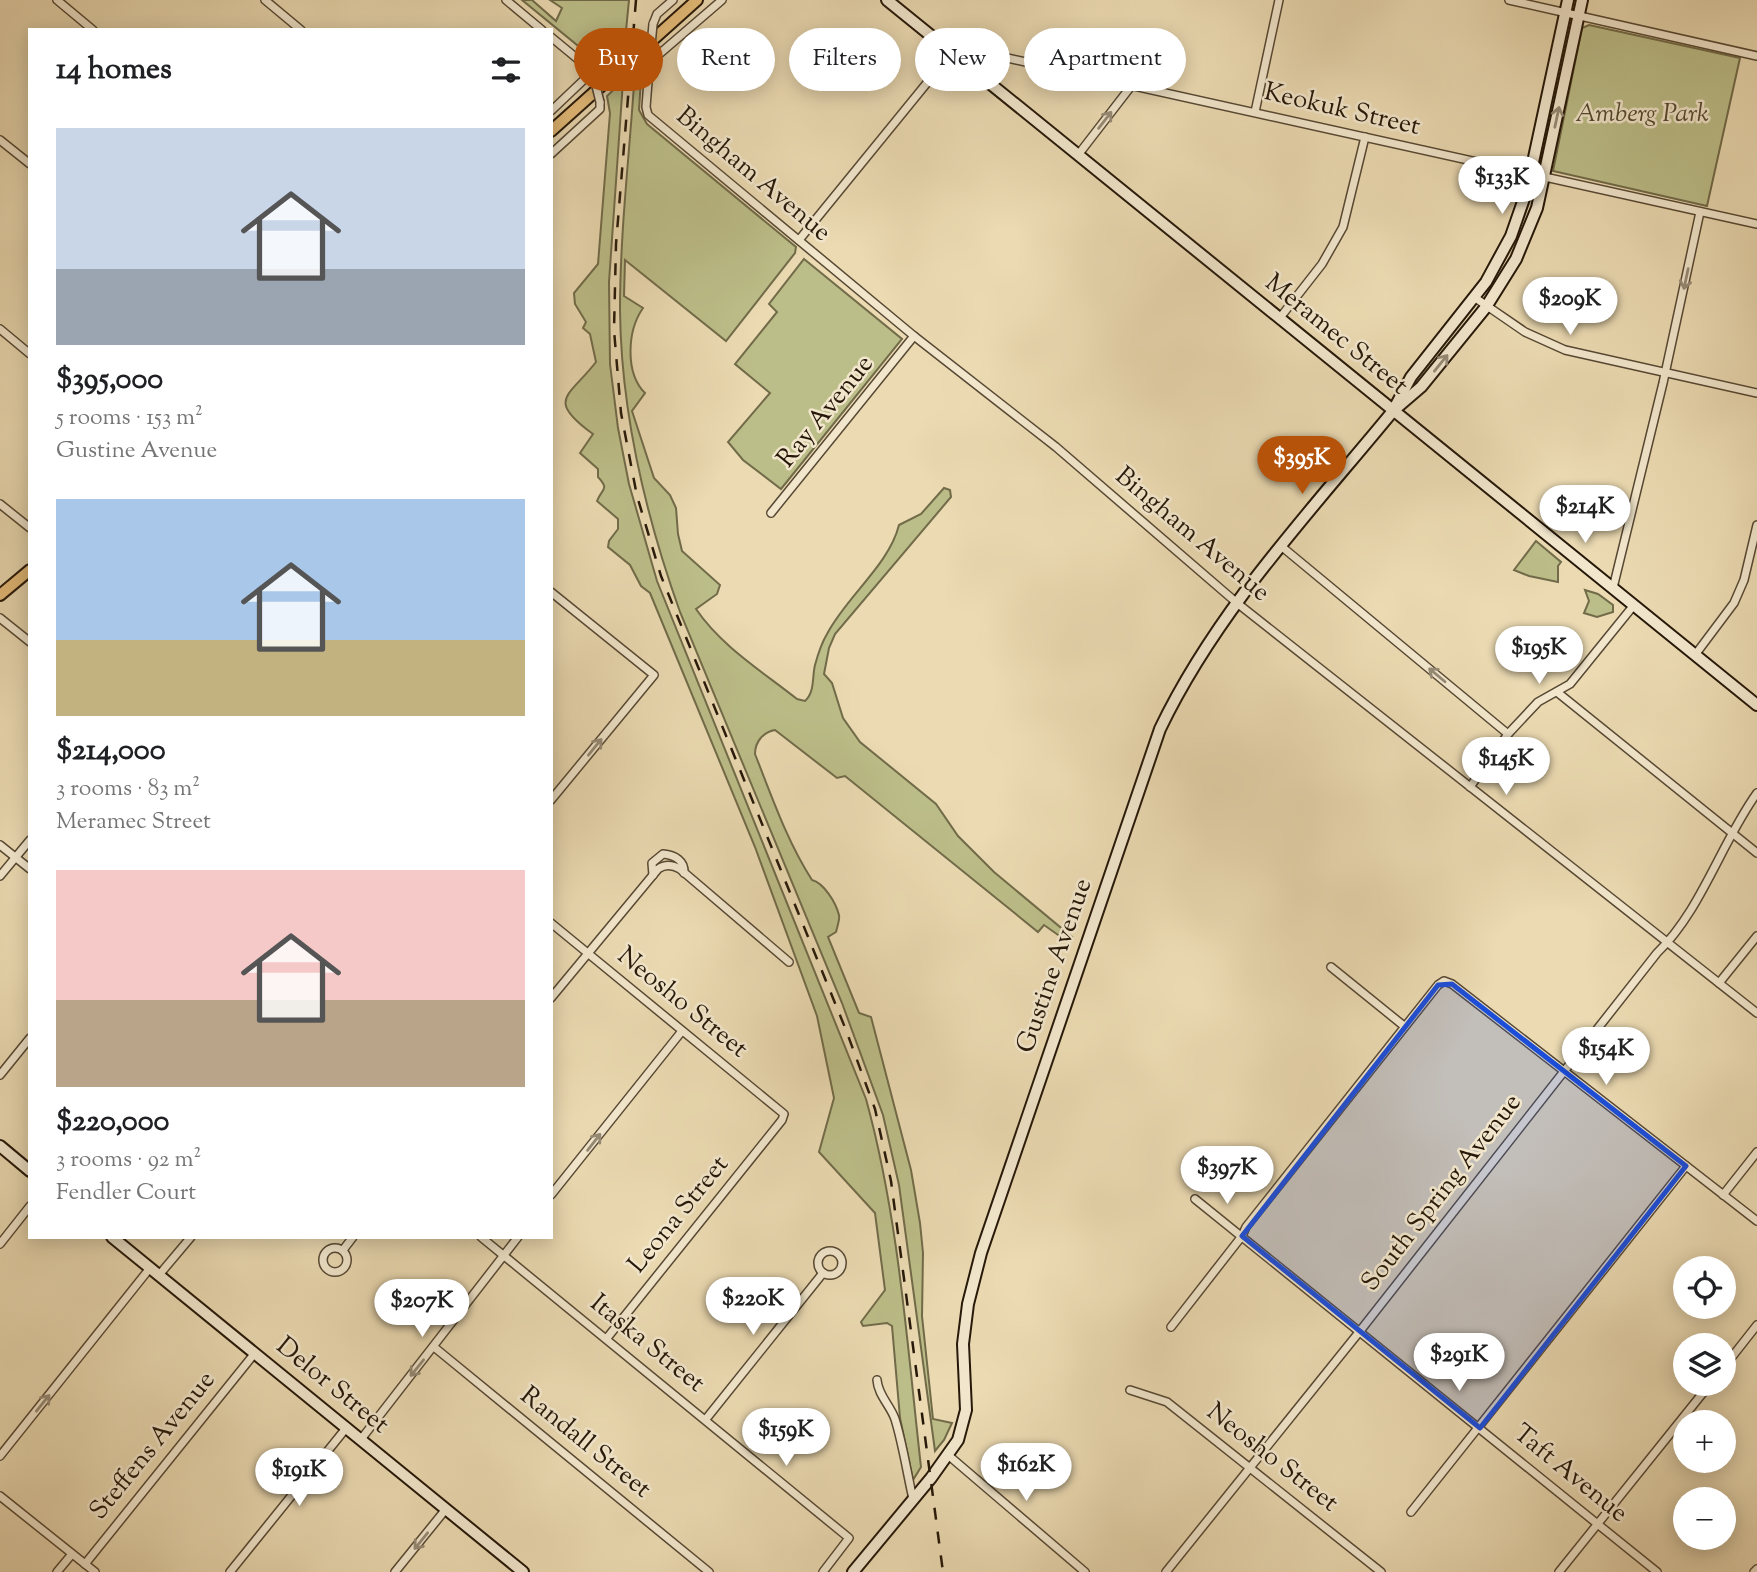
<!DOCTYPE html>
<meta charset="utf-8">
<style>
body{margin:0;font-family:"Sorts Mill Goudy",serif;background:#f2f2f2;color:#202124;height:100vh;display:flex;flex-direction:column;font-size:26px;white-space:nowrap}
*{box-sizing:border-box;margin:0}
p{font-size:23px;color:#757577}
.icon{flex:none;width:38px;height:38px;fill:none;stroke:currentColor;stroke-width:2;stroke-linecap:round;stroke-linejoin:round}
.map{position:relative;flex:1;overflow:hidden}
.side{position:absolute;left:28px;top:28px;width:525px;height:1211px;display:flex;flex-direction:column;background:#fff;border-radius:0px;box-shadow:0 4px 18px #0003}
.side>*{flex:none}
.banner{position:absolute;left:574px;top:28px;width:665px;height:63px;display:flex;gap:14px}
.fabs{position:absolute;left:1673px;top:1256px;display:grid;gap:14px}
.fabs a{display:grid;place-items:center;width:63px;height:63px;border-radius:50%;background:#fff;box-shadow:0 4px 18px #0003;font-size:35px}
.price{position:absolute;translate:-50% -60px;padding:0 16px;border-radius:24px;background:#fff;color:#222;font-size:23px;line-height:46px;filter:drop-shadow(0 2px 4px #0008)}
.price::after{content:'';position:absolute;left:50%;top:42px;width:21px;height:16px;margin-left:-10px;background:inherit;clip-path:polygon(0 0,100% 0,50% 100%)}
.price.current{background:#b45309;color:#fff}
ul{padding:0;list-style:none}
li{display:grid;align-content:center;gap:14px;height:371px;padding:0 28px}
li span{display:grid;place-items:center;height:217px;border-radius:0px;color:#555}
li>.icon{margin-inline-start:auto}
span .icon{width:126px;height:126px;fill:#fffc;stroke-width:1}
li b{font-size:30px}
h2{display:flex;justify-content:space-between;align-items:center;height:84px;padding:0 28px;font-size:30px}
.pill{padding:0 24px;border-radius:32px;background:#fff;box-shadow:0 4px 18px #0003;font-size:24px;line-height:63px}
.pill.current{background:#b45309;color:#fff}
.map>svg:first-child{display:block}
.green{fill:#bcbe89;stroke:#716b49;stroke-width:2}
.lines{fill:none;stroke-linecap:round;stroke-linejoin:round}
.street-casing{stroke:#574833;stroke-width:10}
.secondary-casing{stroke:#261809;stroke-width:14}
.primary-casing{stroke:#261809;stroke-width:14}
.street{stroke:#f2e7cd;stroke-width:7}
.secondary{stroke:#f2e7cd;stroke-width:10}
.primary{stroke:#e6bd79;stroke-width:10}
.rail{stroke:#261809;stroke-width:2.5;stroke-dasharray:12 12;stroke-linecap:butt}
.street-bridge-casing{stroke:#574833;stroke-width:10;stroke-linecap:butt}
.street-bridge{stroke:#f2e7cd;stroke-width:7}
.oneway{stroke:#968a75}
.marked{fill:#1d4ed8;fill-opacity:0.2;stroke:#1d4ed8;stroke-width:5;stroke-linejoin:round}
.labels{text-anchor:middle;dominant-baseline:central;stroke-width:5;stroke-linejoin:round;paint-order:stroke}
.street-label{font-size:26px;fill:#261809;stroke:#f2e7cd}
.park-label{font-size:26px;font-style:italic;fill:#534a2f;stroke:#f2e7cd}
</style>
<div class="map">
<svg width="1757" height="1572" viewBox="0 0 1757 1572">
<rect width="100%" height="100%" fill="#ebdab2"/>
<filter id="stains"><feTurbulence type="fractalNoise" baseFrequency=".00286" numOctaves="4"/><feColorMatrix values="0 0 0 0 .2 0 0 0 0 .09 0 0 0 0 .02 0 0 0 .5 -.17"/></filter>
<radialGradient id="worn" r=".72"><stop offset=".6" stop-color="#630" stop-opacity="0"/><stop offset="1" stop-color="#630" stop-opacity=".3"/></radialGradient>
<g class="green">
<polygon points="522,0 532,0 556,21 562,8 550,0 629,0 624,51 601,72 594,59"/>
<polygon points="1589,25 1740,58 1707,206 1553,171 1582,28"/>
<path d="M 642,64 L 639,110 L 647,124 L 796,247 L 795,253 L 726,341 L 625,260 L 624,296 L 643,308 C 627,331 625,373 645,393 L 632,411 L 654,478 L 670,495 L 676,508 L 678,534 L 682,551 L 720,585 L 717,594 L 696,609 C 721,646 763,672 797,699 L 805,701 C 815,692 812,677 815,665 C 818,654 821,644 827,634 C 846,597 889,565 899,525 L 921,514 L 944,488 L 950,490 L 951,497 L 835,634 L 829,648 L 824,674 L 832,683 L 843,718 L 860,742 L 936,804 L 958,836 L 994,872 L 1072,937 L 1068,942 L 1044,925 L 1038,932 L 845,776 L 837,778 L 775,730 C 763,732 755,742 755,754 C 772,797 787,841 812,880 C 824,883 836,903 839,915 C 840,920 837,927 836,932 L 828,937 L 859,1013 L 871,1017 L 911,1170 L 920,1223 L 923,1253 L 922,1316 L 933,1419 L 952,1423 L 944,1440 L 935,1451 L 899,1185 L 883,1115 L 842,1003 L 680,612 C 645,514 621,414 620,310 C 620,230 630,150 635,70 Z"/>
<path d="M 623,81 L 609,282 L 610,364 L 618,428 L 629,484 L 657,581 L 866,1099 C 899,1219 907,1344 921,1467 L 913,1480 L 900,1418 L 892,1326 L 887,1323 L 863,1326 L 861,1322 L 885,1290 L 875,1213 L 819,1152 L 834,1098 L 817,1016 L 755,847 L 650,593 L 641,586 L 630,565 L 608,547 L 609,541 L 618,529 L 618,519 L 597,501 C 602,488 610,490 598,477 L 598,469 L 580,453 L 593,434 C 545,399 569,397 596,362 L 590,334 L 583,328 L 586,322 L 575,304 L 574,293 L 598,264 L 610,113 L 607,96 Z"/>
<polygon points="804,259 902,339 781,489 743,460 728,442 770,393 735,364 777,312 769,304"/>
<polygon points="1536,541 1561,562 1558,566 1558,582 1529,576 1514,570"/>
<polygon points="1585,590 1598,594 1613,605 1613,612 1597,617 1584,613 1589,601"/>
</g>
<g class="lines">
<defs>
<g id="street">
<polyline points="57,0 93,30"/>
<polyline points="265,0 301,30"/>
<polyline points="506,0 542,30"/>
<polyline points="1509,0 1757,56"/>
<polyline points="653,24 657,14 673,0"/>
<polyline points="551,37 591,70 594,78"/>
<polyline points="650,56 646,107 648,115 914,336 1056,447 1237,603 1757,1013"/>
<polyline points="650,62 722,0"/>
<polyline points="551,111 592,72"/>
<polyline points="1255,112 1279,0"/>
<polyline points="0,140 30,164"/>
<polyline points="551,154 600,109 600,102"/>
<polyline points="1078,155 1132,85"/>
<polyline points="799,240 944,62 957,56 994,55 1757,224"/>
<polyline points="1474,297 1525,332 1565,350 1757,393"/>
<polyline points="1279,319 1322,264 1343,227 1365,137"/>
<polyline points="0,329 30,354"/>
<polyline points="0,504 30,528"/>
<polyline points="771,513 914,336"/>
<polyline points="1281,546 1508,734"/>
<polyline points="1613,588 1663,383 1700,212"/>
<polyline points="551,592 654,675 551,800"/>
<polyline points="0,618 30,642"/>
<polyline points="1695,655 1734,603 1744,580 1757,525"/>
<polyline points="1557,692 1757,853"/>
<polyline points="1470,787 1508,734 1538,702 1570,684 1634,605"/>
<polyline points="0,845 30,869"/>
<path d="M 653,875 L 652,863 L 663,854 C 675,855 685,861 684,873"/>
<polyline points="0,876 30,840"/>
<polyline points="551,923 784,1114 782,1120 607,1338"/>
<polyline points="1331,967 1404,1026"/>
<polyline points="1719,983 1757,936"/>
<path d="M 551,998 L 658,869 C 665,864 673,865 680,869 L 789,962"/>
<polyline points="0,1075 30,1038"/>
<polyline points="551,1195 682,1031"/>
<polyline points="1723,1195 1757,1152"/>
<polyline points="1195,1199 1657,1572"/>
<polyline points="481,1237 849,1538 823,1572"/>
<polyline points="0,1244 30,1206"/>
<circle cx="335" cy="1260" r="12"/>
<polyline points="343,1250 353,1237"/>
<circle cx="830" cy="1263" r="12"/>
<polyline points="159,1275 191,1237"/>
<polyline points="1171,1327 1242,1236 1246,1227 1438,985 1444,981 1452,984 1757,1221"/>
<polyline points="434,1347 709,1572"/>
<polyline points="1724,1367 1757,1325"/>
<path d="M 877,1380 C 878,1395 890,1405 895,1419 C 903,1445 907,1473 913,1499"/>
<polyline points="1130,1390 1167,1402 1381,1572"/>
<polyline points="706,1419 823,1273"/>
<polyline points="362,1438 518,1237"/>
<polyline points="948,1455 1085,1572"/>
<polyline points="0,1456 150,1268"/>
<polyline points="0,1496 95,1572"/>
<polyline points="1411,1512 1686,1166"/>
<polyline points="85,1564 255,1353"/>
<polyline points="57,1572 72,1554"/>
<polyline points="230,1572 347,1427"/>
<polyline points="395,1572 446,1509"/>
<path d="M 1166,1572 L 1360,1331 L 1657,953 C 1701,911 1721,843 1757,793"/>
<polyline points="1559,1572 1710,1384"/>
<polyline points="1754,1572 1757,1569"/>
</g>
<g id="secondary">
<polyline points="887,0 1757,705"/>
<polyline points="1396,405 1411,377 1486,282 1511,236 1527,190 1568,0"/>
<polyline points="0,1146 30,1171"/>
<polyline points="112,1237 523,1572"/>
<path d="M 853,1572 L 931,1478 L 958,1440 L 966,1410 L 963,1344 L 968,1304 L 981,1253 L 1160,729 C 1217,610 1310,512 1393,411 L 1421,387 L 1486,307 L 1516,259 L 1537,208 L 1582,0"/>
</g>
<g id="primary">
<polyline points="551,131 697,0"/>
<polyline points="0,595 30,570"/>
</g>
</defs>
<use href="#street" class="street-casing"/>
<use href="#secondary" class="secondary-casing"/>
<use href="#primary" class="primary-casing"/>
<use href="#street" class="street"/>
<use href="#secondary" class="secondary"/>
<use href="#primary" class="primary"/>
<polyline class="rail" points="636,0 616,244 614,330 621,413 637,496 661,576 846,1030 875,1109 891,1181 943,1572"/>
<defs>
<g id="street-bridge">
<polyline points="650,56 653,24"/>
<polyline points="594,78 600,102"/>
</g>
</defs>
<use href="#street-bridge" class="street-bridge-casing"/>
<use href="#street-bridge" class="street-bridge"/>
</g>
<defs><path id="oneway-shaft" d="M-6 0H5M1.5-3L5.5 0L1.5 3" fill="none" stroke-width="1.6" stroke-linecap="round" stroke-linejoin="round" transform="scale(1.75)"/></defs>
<g class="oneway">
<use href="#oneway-shaft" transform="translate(1557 117) rotate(-78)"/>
<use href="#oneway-shaft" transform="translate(1105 120) rotate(-52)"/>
<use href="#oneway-shaft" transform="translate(1686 279) rotate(102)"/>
<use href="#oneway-shaft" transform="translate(1441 363) rotate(-51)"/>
<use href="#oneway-shaft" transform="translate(1437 675) rotate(-140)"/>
<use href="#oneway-shaft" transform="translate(595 747) rotate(-51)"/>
<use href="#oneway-shaft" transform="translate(594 1142) rotate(-52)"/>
<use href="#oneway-shaft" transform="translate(417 1368) rotate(129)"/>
<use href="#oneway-shaft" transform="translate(43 1403) rotate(-51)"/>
<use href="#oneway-shaft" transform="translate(421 1541) rotate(129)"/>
</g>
<path class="marked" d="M 1452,984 L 1686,1166 L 1480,1428 L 1242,1236 L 1438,985 Z"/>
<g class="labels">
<g class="street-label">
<text transform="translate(1342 110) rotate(13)">Keokuk Street</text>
<text transform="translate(753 175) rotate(40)">Bingham Avenue</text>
<text transform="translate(1336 335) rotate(39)">Meramec Street</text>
<text transform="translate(826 412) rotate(-51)">Ray Avenue</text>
<text transform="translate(1192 535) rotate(40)">Bingham Avenue</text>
<text transform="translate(1055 966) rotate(-71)">Gustine Avenue</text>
<text transform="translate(682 1003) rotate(39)">Neosho Street</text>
<text transform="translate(1442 1193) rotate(-52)">South Spring Avenue</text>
<text transform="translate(679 1215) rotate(-51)">Leona Street</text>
<text transform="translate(647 1344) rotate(39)">Itaska Street</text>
<text transform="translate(332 1386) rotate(39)">Delor Street</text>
<text transform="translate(585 1443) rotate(39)">Randall Street</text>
<text transform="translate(153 1446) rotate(-51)">Steffens Avenue</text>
<text transform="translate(1272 1458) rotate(38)">Neosho Street</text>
<text transform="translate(1570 1474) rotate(39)">Taft Avenue</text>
</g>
<g class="park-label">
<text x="1642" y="114">Amberg Park</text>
</g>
</g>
<rect width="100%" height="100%" filter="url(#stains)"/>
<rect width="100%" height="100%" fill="url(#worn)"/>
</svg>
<div class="fabs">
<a><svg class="icon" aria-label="locate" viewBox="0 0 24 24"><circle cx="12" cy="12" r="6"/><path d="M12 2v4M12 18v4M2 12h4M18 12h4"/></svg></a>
<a><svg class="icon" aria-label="layers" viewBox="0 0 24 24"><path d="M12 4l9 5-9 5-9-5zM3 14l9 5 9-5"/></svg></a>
<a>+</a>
<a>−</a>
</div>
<b class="price" style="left:1502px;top:216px">$133K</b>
<b class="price" style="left:1570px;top:337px">$209K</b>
<b class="price current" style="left:1302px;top:496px">$395K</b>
<b class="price" style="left:1585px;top:545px">$214K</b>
<b class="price" style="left:1539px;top:686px">$195K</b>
<b class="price" style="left:1506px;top:797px">$145K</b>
<b class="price" style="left:1606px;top:1087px">$154K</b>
<b class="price" style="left:1227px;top:1206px">$397K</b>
<b class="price" style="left:753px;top:1337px">$220K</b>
<b class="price" style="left:422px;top:1339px">$207K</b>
<b class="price" style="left:1459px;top:1393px">$291K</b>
<b class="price" style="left:786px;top:1468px">$159K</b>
<b class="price" style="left:1026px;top:1503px">$162K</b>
<b class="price" style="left:299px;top:1508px">$191K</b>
<div class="banner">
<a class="pill current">Buy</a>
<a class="pill">Rent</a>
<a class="pill">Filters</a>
<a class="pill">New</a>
<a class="pill">Apartment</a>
</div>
<section class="side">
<h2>14 homes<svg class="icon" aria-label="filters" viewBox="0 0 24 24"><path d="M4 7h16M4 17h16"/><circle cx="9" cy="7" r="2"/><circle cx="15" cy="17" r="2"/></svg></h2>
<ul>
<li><span style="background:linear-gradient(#c9d6e8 65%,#9aa5b1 0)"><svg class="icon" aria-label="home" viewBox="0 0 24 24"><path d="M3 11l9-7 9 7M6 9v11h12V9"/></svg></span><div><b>$395,000</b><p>5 rooms · 153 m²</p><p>Gustine Avenue</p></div></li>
<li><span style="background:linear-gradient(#a9c7e8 65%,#c2b280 0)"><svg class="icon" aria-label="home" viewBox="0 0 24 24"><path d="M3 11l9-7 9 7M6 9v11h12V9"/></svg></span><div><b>$214,000</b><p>3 rooms · 83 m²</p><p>Meramec Street</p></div></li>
<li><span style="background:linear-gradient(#f6c9c9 60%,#b9a48a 0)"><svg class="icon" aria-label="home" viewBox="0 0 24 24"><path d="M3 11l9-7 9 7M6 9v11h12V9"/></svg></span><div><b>$220,000</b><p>3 rooms · 92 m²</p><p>Fendler Court</p></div></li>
</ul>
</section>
</div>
